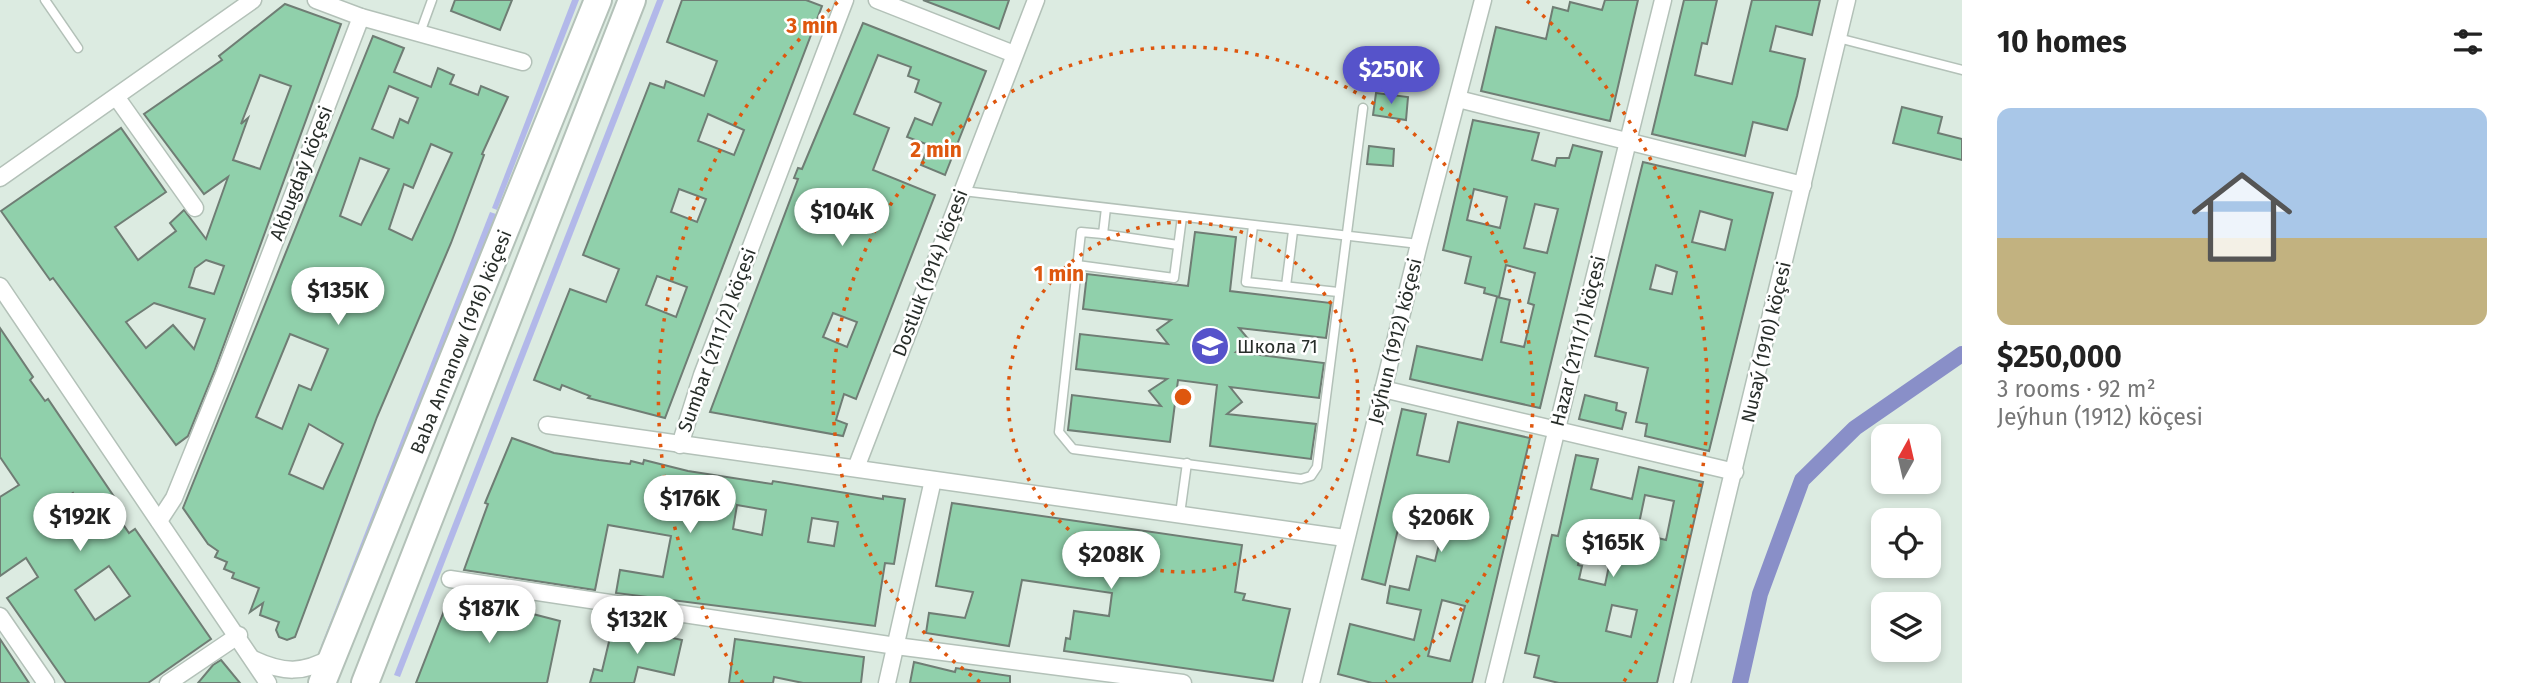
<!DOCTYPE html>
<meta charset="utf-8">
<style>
body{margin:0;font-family:"Fira Sans",sans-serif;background:#f6f6f6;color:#222;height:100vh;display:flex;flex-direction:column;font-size:26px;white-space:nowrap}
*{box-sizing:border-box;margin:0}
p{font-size:23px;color:#767676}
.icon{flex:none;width:38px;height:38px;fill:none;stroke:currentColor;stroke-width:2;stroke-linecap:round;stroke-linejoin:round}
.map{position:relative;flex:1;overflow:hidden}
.side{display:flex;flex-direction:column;background:#fff;width:560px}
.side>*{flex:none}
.needle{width:46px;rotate:8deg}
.controls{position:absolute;left:1871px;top:424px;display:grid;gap:14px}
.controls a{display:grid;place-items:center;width:70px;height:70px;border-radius:14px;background:#fff;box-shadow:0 4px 10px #0003;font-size:35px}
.price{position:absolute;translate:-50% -60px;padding:0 16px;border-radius:24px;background:#fff;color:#222;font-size:23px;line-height:46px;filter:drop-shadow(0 2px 4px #0008)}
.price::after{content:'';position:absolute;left:50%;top:42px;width:21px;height:16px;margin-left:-10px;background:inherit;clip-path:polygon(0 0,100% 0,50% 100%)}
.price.current{background:#5653ca;color:#fff}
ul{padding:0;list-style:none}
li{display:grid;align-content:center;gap:14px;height:371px;padding:0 35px}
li+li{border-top:2px solid #e0e0e0}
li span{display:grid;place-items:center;height:217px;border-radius:14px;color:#555}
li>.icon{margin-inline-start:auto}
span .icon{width:126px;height:126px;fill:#fffc;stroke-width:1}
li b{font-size:30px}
h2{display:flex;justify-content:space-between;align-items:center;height:84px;padding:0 35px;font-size:30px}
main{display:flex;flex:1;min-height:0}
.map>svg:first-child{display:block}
.green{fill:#b2b8e9}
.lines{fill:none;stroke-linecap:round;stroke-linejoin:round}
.canal{stroke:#898fc8;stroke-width:16}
.building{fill:#90d0ab;stroke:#6f7d74;stroke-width:2;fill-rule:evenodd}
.lane-casing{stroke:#b3c1b8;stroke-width:11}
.street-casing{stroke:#b3c1b8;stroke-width:19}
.primary-casing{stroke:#b3c1b8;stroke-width:30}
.lane{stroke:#fff;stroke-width:8}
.street{stroke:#fff;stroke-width:16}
.primary{stroke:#fff;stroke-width:26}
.ring{fill:none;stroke:#de570e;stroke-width:3.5;stroke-dasharray:3.5 7}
.labels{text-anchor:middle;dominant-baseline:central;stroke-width:5;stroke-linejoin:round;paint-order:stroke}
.street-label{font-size:19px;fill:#282e2a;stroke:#fff}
.poi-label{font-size:19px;fill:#282e2a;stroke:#fff;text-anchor:start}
.centre{fill:#de570e;stroke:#fff;stroke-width:3.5}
.ring-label{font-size:21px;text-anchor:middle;font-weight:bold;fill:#de570e;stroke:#fff;stroke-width:5;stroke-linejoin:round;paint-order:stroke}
</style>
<main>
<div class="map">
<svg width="1962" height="683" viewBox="0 0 1962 683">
<rect width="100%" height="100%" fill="#dcebe1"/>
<g class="green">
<polygon points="572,0 579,0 497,210 492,208"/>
<polygon points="657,0 664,0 400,677 394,675"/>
<polygon points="490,212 496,214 327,648 321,646"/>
</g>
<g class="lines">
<polyline class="canal" points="1740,683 1760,594 1802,480 1855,428 1962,354"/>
</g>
<g class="building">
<polygon points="455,0 512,0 500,30 451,11"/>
<path d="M 682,0 L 806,0 L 822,6 L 665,418 L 588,398 L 590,396 L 562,385 L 560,390 L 534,380 L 570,289 L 606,302 L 619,269 L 583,255 L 650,83 L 664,88 L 666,81 L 704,96 L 717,61 L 667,42 ZM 708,114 L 744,130 L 734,155 L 698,141 ZM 679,189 L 706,199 L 697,222 L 671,212 ZM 657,276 L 687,287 L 676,317 L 646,305 Z"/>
<polygon points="923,0 1009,0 999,29"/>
<polygon points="1605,0 1638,0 1610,121 1481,91 1496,27 1546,39 1553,7 1568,11 1570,2 1602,10"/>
<polygon points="1684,0 1717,0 1707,44 1702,43 1695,75 1732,84 1752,0 1820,0 1812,35 1776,26 1770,51 1805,59 1797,96 1787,130 1753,122 1745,156 1652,134"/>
<path d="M 285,4 L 341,24 L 214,372 L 188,436 L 176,445 L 53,278 L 50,280 L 1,211 L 121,128 L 166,192 L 115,227 L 138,260 L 176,231 L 170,223 L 184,210 L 206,239 L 228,177 L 204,194 L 144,114 L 222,60 L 219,56 ZM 260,75 L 291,86 L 260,169 L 233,160 L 248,118 L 241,124 ZM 206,260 L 224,266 L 214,294 L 189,287 L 195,268 ZM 154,303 L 205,319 L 194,349 L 173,325 L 146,348 L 126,322 Z"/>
<path d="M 863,23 L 986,71 L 945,175 L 921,165 L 929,145 L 907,137 L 915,118 L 932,125 L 941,103 L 915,92 L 919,80 L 908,76 L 911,67 L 878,55 L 854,114 L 889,128 L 873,170 L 935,195 L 856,399 L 844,394 L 836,420 L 847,424 L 843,436 L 710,412 L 798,179 L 794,178 L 798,168 L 802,169 ZM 833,313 L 857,322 L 847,347 L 823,337 Z"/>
<path d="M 373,36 L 404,48 L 394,72 L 431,87 L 438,68 L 454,75 L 450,84 L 478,95 L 481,86 L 508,97 L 482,154 L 484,155 L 451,243 L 377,417 L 295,637 L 287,640 L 279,637 L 276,630 L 279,622 L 260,615 L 263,603 L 250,612 L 259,588 L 232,578 L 234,573 L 224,569 L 227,562 L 215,557 L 218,551 L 208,544 L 183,508 ZM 389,86 L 418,98 L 408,123 L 400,119 L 393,138 L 372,129 ZM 431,144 L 452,153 L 412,240 L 389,229 L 404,184 L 413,188 ZM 360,158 L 389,169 L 361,225 L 340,216 ZM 290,334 L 328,349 L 311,390 L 299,385 L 282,429 L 256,417 ZM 309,424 L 343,444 L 323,489 L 289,474 Z"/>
<polygon points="1376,93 1408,97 1406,120 1373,115"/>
<polygon points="1902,107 1942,117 1938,133 1962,139 1962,160 1893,143"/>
<path d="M 1473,120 L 1539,133 L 1532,160 L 1555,166 L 1557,158 L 1569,158 L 1573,145 L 1602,152 L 1540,408 L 1410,379 L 1417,346 L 1482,360 L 1497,297 L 1510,300 L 1501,342 L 1524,347 L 1534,305 L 1528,303 L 1535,273 L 1506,265 L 1499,297 L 1484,293 L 1485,288 L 1465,283 L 1471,257 L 1443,250 ZM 1474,189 L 1507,197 L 1500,228 L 1467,220 ZM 1535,204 L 1558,209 L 1547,253 L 1524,248 Z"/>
<polygon points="1369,146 1394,149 1393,166 1367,164"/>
<path d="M 1643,162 L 1773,193 L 1709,451 L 1645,436 L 1647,424 L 1636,422 L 1648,368 L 1595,356 ZM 1700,211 L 1732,220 L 1725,250 L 1692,242 ZM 1656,265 L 1677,272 L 1672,294 L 1650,289 Z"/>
<polygon points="1195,232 1236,237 1230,291 1331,303 1326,338 1239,328 1250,341 1236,352 1324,363 1319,398 1230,387 1242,402 1227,414 1316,424 1311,459 1210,446 1217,385 1178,380 1170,442 1068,430 1072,395 1161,406 1149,391 1167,379 1076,369 1080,334 1168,344 1157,330 1171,320 1083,309 1087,274 1188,286"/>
<path d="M 0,328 L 33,377 L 30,380 L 45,401 L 48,399 L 121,507 L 114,511 L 129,533 L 135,529 L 211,639 L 148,683 L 66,683 L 7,598 L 38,577 L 26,558 L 0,576 L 0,497 L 19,485 L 0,457 ZM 73,493 L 87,514 L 63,530 L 49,509 ZM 109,566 L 130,596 L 95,620 L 75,590 Z"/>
<polygon points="1585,395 1617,403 1616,410 1626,413 1622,429 1579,419"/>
<path d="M 1402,409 L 1426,414 L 1417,455 L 1449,462 L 1458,422 L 1530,438 L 1472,683 L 1372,683 L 1338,674 L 1350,624 L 1414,640 L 1421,610 L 1387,603 L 1390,586 L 1409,590 L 1417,556 L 1435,561 L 1441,536 L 1423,532 L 1429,505 L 1405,499 L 1385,585 L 1362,579 ZM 1442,600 L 1465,606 L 1450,661 L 1428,656 Z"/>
<path d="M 512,438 L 554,453 L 599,460 L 630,464 L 631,461 L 643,464 L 644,460 L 688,471 L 772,484 L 773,481 L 883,499 L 883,496 L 905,499 L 894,564 L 885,563 L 875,626 L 616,593 L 620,570 L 663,577 L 671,536 L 608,525 L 595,590 L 464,570 L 488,504 L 485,503 ZM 737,505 L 766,510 L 762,535 L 733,529 ZM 812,518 L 838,522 L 834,546 L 808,542 Z"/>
<path d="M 1576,455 L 1598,459 L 1591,489 L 1632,499 L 1639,467 L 1703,482 L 1657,683 L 1559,683 L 1534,677 L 1539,656 L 1525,653 L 1552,535 L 1558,536 ZM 1645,495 L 1674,501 L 1666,540 L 1637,533 ZM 1588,521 L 1610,526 L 1603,559 L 1610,561 L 1605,585 L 1579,579 L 1582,566 L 1578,565 ZM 1612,605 L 1637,610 L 1631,637 L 1606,631 Z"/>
<polygon points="952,503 1242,545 1235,592 1245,594 1243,600 1290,609 1273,681 1064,651 1066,638 1070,639 1074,611 1109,616 1112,593 1022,580 1009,646 926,633 929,613 965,618 973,592 936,586"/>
<polygon points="451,593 560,621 547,683 416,683"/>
<polygon points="613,625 682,640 674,675 638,667 634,683 590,683 594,669 602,671"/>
<polygon points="0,639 29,683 0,683"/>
<polygon points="735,639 864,657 861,683 803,683 774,677 773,683 729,683"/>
<polygon points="221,660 240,683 198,683 213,665"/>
<polygon points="914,662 955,672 956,668 1010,676 1010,683 910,683"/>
</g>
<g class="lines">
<defs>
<g id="lane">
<polyline points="45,0 78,48"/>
<polyline points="420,33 432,0"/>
<polyline points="1838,38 1962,70"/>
<polyline points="963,191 1419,244"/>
<polyline points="1106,208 1103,234 1081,232 1059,432 1073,449 1301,479 1311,476 1317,467 1363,108"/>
<polyline points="1253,226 1246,282 1338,292"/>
<polyline points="1103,234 1178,245"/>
<polyline points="1077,265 1174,278 1182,217"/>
<polyline points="1286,286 1293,231"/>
<polyline points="1180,514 1187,463"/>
</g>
<g id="street">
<polyline points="316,0 361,17 523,62"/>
<polyline points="877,0 1014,54"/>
<polyline points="117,98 195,208"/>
<polyline points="1458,99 1803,185"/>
<polyline points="0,178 253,0"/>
<polyline points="0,286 268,683"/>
<polyline points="1383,389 1735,472"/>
<polyline points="547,425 1345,538"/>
<polyline points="680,445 702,375 845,0"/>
<polyline points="856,468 1036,0"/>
<polyline points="159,521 174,498 223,377 361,17"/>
<polyline points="450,579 896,646 1183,683"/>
<polyline points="0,616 46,683"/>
<path d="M 253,659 C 283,673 303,674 332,657"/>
<polyline points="168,683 239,635"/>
<polyline points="887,683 933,480"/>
<polyline points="1311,683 1419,244 1483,0"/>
<polyline points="1494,683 1663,0"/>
<polyline points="1682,683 1847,0"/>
</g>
<g id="primary">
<polyline points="322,683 598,0"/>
<polyline points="365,683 632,0"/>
</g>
</defs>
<use href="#lane" class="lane-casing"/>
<use href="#street" class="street-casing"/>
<use href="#primary" class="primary-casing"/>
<use href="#lane" class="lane"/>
<use href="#street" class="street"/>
<use href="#primary" class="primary"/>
</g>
<g class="ring">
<circle cx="1183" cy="397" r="175"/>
<path d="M980 682A350 350 0 1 1 1386 682"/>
<path d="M743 683A525 525 0 0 1 839 1M1527 1A525 525 0 0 1 1623 683"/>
</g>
<defs>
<symbol id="school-disc" viewBox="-11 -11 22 22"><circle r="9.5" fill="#5653ca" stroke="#fff"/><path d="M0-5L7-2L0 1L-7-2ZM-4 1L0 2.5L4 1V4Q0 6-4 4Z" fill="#fff"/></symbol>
</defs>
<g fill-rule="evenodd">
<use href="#school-disc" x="1188" y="324" width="44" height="44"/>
</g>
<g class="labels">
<g class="street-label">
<text transform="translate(301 173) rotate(-69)">Akbugdaý köçesi</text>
<text transform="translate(930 273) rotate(-69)">Dostluk (1914) köçesi</text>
<text transform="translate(717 340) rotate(-70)">Sumbar (2111/2) köçesi</text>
<text transform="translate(1395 341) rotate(-76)">Jeýhun (1912) köçesi</text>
<text transform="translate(1578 341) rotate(-76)">Hazar (2111/1) köçesi</text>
<text transform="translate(461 342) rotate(-68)">Baba Annanow (1916) köçesi</text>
<text transform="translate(1766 342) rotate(-77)">Nusaý (1910) köçesi</text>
</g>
<g class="poi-label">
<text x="1237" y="346">Школа 71</text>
</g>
</g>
<circle cx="1183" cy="397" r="10" class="centre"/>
<g class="ring-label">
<text x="812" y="33">3 min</text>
<text x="936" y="157">2 min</text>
<text x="1059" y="281">1 min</text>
</g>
</svg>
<div class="controls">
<a><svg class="needle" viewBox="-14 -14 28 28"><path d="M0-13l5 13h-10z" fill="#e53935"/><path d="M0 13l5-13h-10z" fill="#767676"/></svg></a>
<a><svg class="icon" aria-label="locate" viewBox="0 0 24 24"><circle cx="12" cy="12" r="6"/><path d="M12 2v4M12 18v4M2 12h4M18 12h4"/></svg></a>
<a><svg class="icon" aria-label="layers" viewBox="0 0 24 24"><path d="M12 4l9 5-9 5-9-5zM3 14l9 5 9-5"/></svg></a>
</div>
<b class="price current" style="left:1391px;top:106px">$250K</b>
<b class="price" style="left:842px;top:248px">$104K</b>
<b class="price" style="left:338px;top:327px">$135K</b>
<b class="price" style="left:690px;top:535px">$176K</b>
<b class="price" style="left:80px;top:553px">$192K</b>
<b class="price" style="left:1441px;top:554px">$206K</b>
<b class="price" style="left:1613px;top:579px">$165K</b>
<b class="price" style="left:1111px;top:591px">$208K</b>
<b class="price" style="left:489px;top:645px">$187K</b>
<b class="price" style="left:637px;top:656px">$132K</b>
</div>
<section class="side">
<h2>10 homes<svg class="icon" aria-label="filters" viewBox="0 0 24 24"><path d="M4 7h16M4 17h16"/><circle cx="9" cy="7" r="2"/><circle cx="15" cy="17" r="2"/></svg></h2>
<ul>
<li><span style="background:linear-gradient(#a9c7e8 60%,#c2b280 0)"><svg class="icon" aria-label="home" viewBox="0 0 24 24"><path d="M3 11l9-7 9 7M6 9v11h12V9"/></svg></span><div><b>$250,000</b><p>3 rooms · 92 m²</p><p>Jeýhun (1912) köçesi</p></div></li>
</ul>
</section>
</main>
